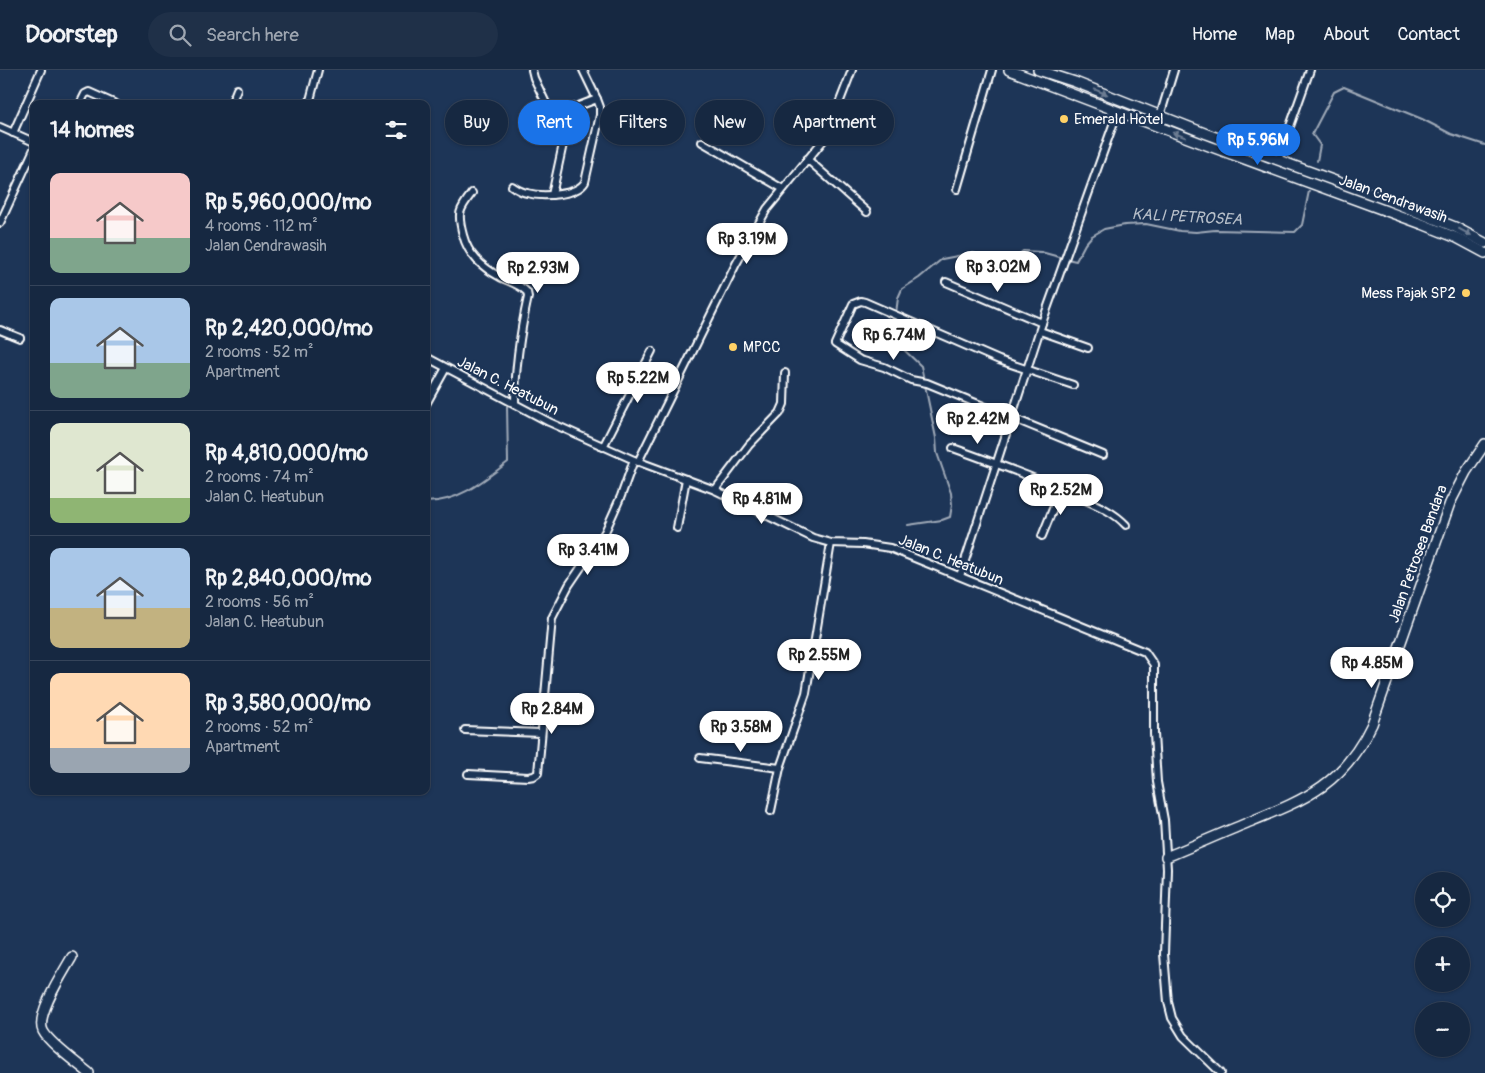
<!DOCTYPE html>
<meta charset="utf-8">
<style>
body{margin:0;font-family:Pangolin,sans-serif;background:#1f3048;color:#f1f3f6;height:100vh;display:flex;flex-direction:column;font-size:19px;white-space:nowrap}
*{box-sizing:border-box;margin:0}
p{font-size:16px;color:#9ea6b1}
.icon{flex:none;width:28px;height:28px;fill:none;stroke:currentColor;stroke-width:2;stroke-linecap:round;stroke-linejoin:round}
.map{position:relative;flex:1;overflow:hidden}
.side{position:absolute;left:30px;top:30px;width:400px;height:695px;display:flex;flex-direction:column;background:#162841;border-radius:10px;box-shadow:0 1px 4px #0004,0 0 0 1px #35445a}
.side>*{flex:none}
.hud{position:absolute;left:445px;top:30px;width:475px;height:45px;display:flex;gap:10px}
.fabs{position:absolute;left:1415px;top:802px;display:grid;gap:10px}
.fabs a{display:grid;place-items:center;width:55px;height:55px;border-radius:50%;background:#162841;box-shadow:0 1px 4px #0004,0 0 0 1px #35445a;font-size:25px}
.price{position:absolute;translate:-50% -42px;padding:0 11px;border-radius:18px;background:#fff;color:#222;font-size:16px;line-height:32px;filter:drop-shadow(0 1px 2px #0008)}
.price::after{content:'';position:absolute;left:50%;top:30px;width:15px;height:11px;margin-left:-8px;background:inherit;clip-path:polygon(0 0,100% 0,50% 100%)}
.price.current{background:#1a73e8;color:#fff}
ul{padding:0;list-style:none}
li{display:flex;align-items:center;gap:15px;height:125px;padding:0 20px}
li+li{border-top:1px solid #35445a}
li span{display:grid;place-items:center;flex:none;width:140px;height:100px;border-radius:10px;color:#555}
li>.icon{margin-inline-start:auto}
span .icon{width:60px;height:60px;fill:#fffc;stroke-width:1}
li b{font-size:21px}
h2{display:flex;justify-content:space-between;align-items:center;height:60px;padding:0 20px;font-size:21px}
.pill{padding:0 18px;border-radius:22px;background:#162841;box-shadow:0 1px 4px #0004,0 0 0 1px #35445a;font-size:18px;line-height:45px}
.pill.current{background:#1a73e8;color:#fff}
header{display:flex;align-items:center;gap:30px;box-sizing:border-box;height:70px;padding:0 25px;background:#162841;border-bottom:1px solid #35445a}
header strong{font-size:24px}
nav{display:flex;gap:28px;margin-inline-start:auto;font-size:18px}
.search{width:350px;height:45px;background:#1f3048;display:flex;align-items:center;gap:12px;box-sizing:border-box;padding:0 18px;border-radius:28px;color:#9ea6b1;font-size:19px}
.map>svg:first-child{display:block}
.lines{fill:none;stroke-linecap:round;stroke-linejoin:round}
.stream{stroke:#a0aab8;stroke-width:2}
.street-casing{stroke:#fff;stroke-width:10}
.secondary-casing{stroke:#fff;stroke-width:12}
.street{stroke:#1d3557;stroke-width:6}
.secondary{stroke:#1d3557;stroke-width:9}
.oneway{fill:#6c7c92}
.poi-dot{fill:#ffd166;stroke:#1d3557;stroke-width:2}
.labels{text-anchor:middle;dominant-baseline:central;stroke-width:4.5;stroke-linejoin:round;paint-order:stroke}
.poi-label{font-size:15px;fill:#fff;stroke:#1d3557;text-anchor:start}
.street-label{font-size:15px;fill:#fff;stroke:#1d3557}
.water-label{font-size:16px;font-style:italic;fill:#b8c0ca;stroke:#1d3557}
</style>
<header>
<strong>Doorstep</strong>
<div class="search"><svg class="icon" aria-label="search" viewBox="0 0 24 24"><circle cx="10" cy="10" r="6"/><path d="M15 15l6 6"/></svg>Search here</div>
<nav><a>Home</a><a>Map</a><a>About</a><a>Contact</a></nav>
</header>
<div class="map">
<svg width="1485" height="1003" viewBox="0 0 1485 1003">
<rect width="100%" height="100%" fill="#1d3557"/>
<filter id="ink" filterUnits="userSpaceOnUse"><feTurbulence type="fractalNoise" baseFrequency=".02" numOctaves="2"/><feDisplacementMap in="SourceGraphic" scale="10" xChannelSelector="R" yChannelSelector="G"/><feConvolveMatrix kernelMatrix="1 2 1 2 8 2 1 2 1" color-interpolation-filters="sRGB"/></filter>
<g filter="url(#ink)">
<g class="lines">
<g class="stream">
<polyline points="1317,91 1320,75 1312,64 1334,22 1344,17 1422,49 1451,64 1485,75"/>
<polyline points="1067,189 1076,191 1085,174 1092,166 1104,159 1125,155 1146,154 1180,161 1196,162 1215,160 1295,162 1302,155 1309,121"/>
<polyline points="896,243 898,228 902,219 919,208 942,189 973,183 1006,194 1023,181 1041,182 1063,188"/>
<polyline points="896,248 894,268 899,275 921,296 936,368 937,383 951,423 952,435 950,447 942,450 908,455"/>
<path d="M 426,432 C 459,432 483,411 508,392 L 507,336"/>
</g>
<defs>
<g id="street">
<polyline points="532,0 534,8 552,46 597,29 583,0"/>
<polyline points="80,34 85,24 89,22 116,34"/>
<polyline points="231,34 237,19"/>
<polyline points="309,34 318,0"/>
<polyline points="1160,46 1174,0"/>
<polyline points="0,57 34,72"/>
<polyline points="13,63 41,0"/>
<polyline points="702,72 783,119"/>
<polyline points="807,89 867,142"/>
<polyline points="1278,90 1310,0"/>
<path d="M 512,116 C 517,119 521,122 527,123 C 541,127 577,126 585,112 L 600,45 L 600,37 L 597,29"/>
<polyline points="957,119 992,0"/>
<path d="M 472,123 C 459,140 457,143 463,165 C 468,185 482,197 500,207 C 510,212 519,214 527,222 L 528,227 C 520,263 515,297 515,334"/>
<polyline points="552,125 563,74 552,46"/>
<polyline points="0,153 34,79"/>
<polyline points="946,212 1042,253"/>
<polyline points="0,260 20,268"/>
<polyline points="1040,261 1088,278"/>
<polyline points="426,287 549,352 634,390 715,420 813,468 831,473 863,474 890,478 1145,582 1154,595 1154,664 1157,712 1164,750 1167,799 1164,884 1168,932 1172,948 1183,966 1221,1003"/>
<polyline points="1073,315 999,290 865,232 861,231 853,234 835,274 860,290 884,297 911,310 927,313 1103,385"/>
<polyline points="426,334 446,298"/>
<polyline points="603,377 652,281"/>
<path d="M 953,378 C 995,393 1036,408 1076,426 C 1094,434 1112,440 1126,455"/>
<polyline points="638,392 736,194 767,139 826,67 852,0"/>
<polyline points="715,420 749,375 780,343 784,334 785,303"/>
<polyline points="677,458 686,409"/>
<polyline points="1042,466 1061,419"/>
<polyline points="960,506 1042,253 1118,41"/>
<polyline points="465,660 541,663"/>
<polyline points="700,688 780,698"/>
<polyline points="468,704 528,707 534,706 538,703 552,548 569,515 605,462 621,426 634,390"/>
<polyline points="771,741 780,698 806,623 831,473"/>
</g>
<g id="secondary">
<polyline points="1009,0 1209,76 1422,154 1457,168 1485,183"/>
<polyline points="1038,0 1075,12 1207,64 1387,130 1455,157 1485,173"/>
<path d="M 1166,787 C 1193,776 1220,764 1247,753 C 1306,729 1343,715 1372,654 L 1450,433 L 1466,402 L 1485,374"/>
<path d="M 72,887 C 63,903 35,945 43,961 C 49,973 77,993 89,1003"/>
</g>
</defs>
<use href="#street" class="street-casing"/>
<use href="#secondary" class="secondary-casing"/>
<use href="#street" class="street"/>
<use href="#secondary" class="secondary"/>
</g>
<defs><path id="oneway-solid" d="M-6-.8H1V-3.2L6.5 0L1 3.2V.8H-6Z" transform="scale(1.25)"/></defs>
<g class="oneway">
<use href="#oneway-solid" transform="translate(1101 22) rotate(22)"/>
<use href="#oneway-solid" transform="translate(1179 65) rotate(-159)"/>
<use href="#oneway-solid" transform="translate(1465 162) rotate(28)"/>
</g>
</g>
<g class="poi-dot">
<circle cx="1064" cy="49" r="5"/>
<circle cx="1466" cy="223" r="5"/>
<circle cx="733" cy="277" r="5"/>
</g>
<g class="labels">
<g class="poi-label">
<text x="1074" y="49">Emerald Hotel</text>
<text x="1456" y="223" text-anchor="end">Mess Pajak SP2</text>
<text x="743" y="277">MPCC</text>
</g>
<g class="street-label">
<text transform="translate(1393 129) rotate(20)">Jalan Cendrawasih</text>
<text transform="translate(508 316) rotate(27)">Jalan C. Heatubun</text>
<text transform="translate(1418 484) rotate(-70)">Jalan Petrosea Bandara</text>
<text transform="translate(951 490) rotate(22)">Jalan C. Heatubun</text>
</g>
<g class="water-label">
<text transform="translate(1187 147) rotate(3)">KALI PETROSEA</text>
</g>
</g>
</svg>
<div class="fabs">
<a><svg class="icon" aria-label="locate" viewBox="0 0 24 24"><circle cx="12" cy="12" r="6"/><path d="M12 2v4M12 18v4M2 12h4M18 12h4"/></svg></a>
<a>+</a>
<a>−</a>
</div>
<b class="price current" style="left:1258px;top:96px">Rp 5.96M</b>
<b class="price" style="left:747px;top:195px">Rp 3.19M</b>
<b class="price" style="left:998px;top:223px">Rp 3.02M</b>
<b class="price" style="left:538px;top:224px">Rp 2.93M</b>
<b class="price" style="left:894px;top:291px">Rp 6.74M</b>
<b class="price" style="left:638px;top:334px">Rp 5.22M</b>
<b class="price" style="left:978px;top:375px">Rp 2.42M</b>
<b class="price" style="left:1061px;top:446px">Rp 2.52M</b>
<b class="price" style="left:762px;top:455px">Rp 4.81M</b>
<b class="price" style="left:588px;top:506px">Rp 3.41M</b>
<b class="price" style="left:819px;top:611px">Rp 2.55M</b>
<b class="price" style="left:1372px;top:619px">Rp 4.85M</b>
<b class="price" style="left:552px;top:665px">Rp 2.84M</b>
<b class="price" style="left:741px;top:683px">Rp 3.58M</b>
<div class="hud">
<a class="pill">Buy</a>
<a class="pill current">Rent</a>
<a class="pill">Filters</a>
<a class="pill">New</a>
<a class="pill">Apartment</a>
</div>
<section class="side">
<h2>14 homes<svg class="icon" aria-label="filters" viewBox="0 0 24 24"><path d="M4 7h16M4 17h16"/><circle cx="9" cy="7" r="2"/><circle cx="15" cy="17" r="2"/></svg></h2>
<ul>
<li><span style="background:linear-gradient(#f6c9c9 65%,#7fa58c 0)"><svg class="icon" aria-label="home" viewBox="0 0 24 24"><path d="M3 11l9-7 9 7M6 9v11h12V9"/></svg></span><div><b>Rp 5,960,000/mo</b><p>4 rooms · 112 m²</p><p>Jalan Cendrawasih</p></div></li>
<li><span style="background:linear-gradient(#a9c7e8 65%,#7fa58c 0)"><svg class="icon" aria-label="home" viewBox="0 0 24 24"><path d="M3 11l9-7 9 7M6 9v11h12V9"/></svg></span><div><b>Rp 2,420,000/mo</b><p>2 rooms · 52 m²</p><p>Apartment</p></div></li>
<li><span style="background:linear-gradient(#dfe7d0 75%,#8fb573 0)"><svg class="icon" aria-label="home" viewBox="0 0 24 24"><path d="M3 11l9-7 9 7M6 9v11h12V9"/></svg></span><div><b>Rp 4,810,000/mo</b><p>2 rooms · 74 m²</p><p>Jalan C. Heatubun</p></div></li>
<li><span style="background:linear-gradient(#a9c7e8 60%,#c2b280 0)"><svg class="icon" aria-label="home" viewBox="0 0 24 24"><path d="M3 11l9-7 9 7M6 9v11h12V9"/></svg></span><div><b>Rp 2,840,000/mo</b><p>2 rooms · 56 m²</p><p>Jalan C. Heatubun</p></div></li>
<li><span style="background:linear-gradient(#ffd9b3 75%,#9aa5b1 0)"><svg class="icon" aria-label="home" viewBox="0 0 24 24"><path d="M3 11l9-7 9 7M6 9v11h12V9"/></svg></span><div><b>Rp 3,580,000/mo</b><p>2 rooms · 52 m²</p><p>Apartment</p></div></li>
</ul>
</section>
</div>
